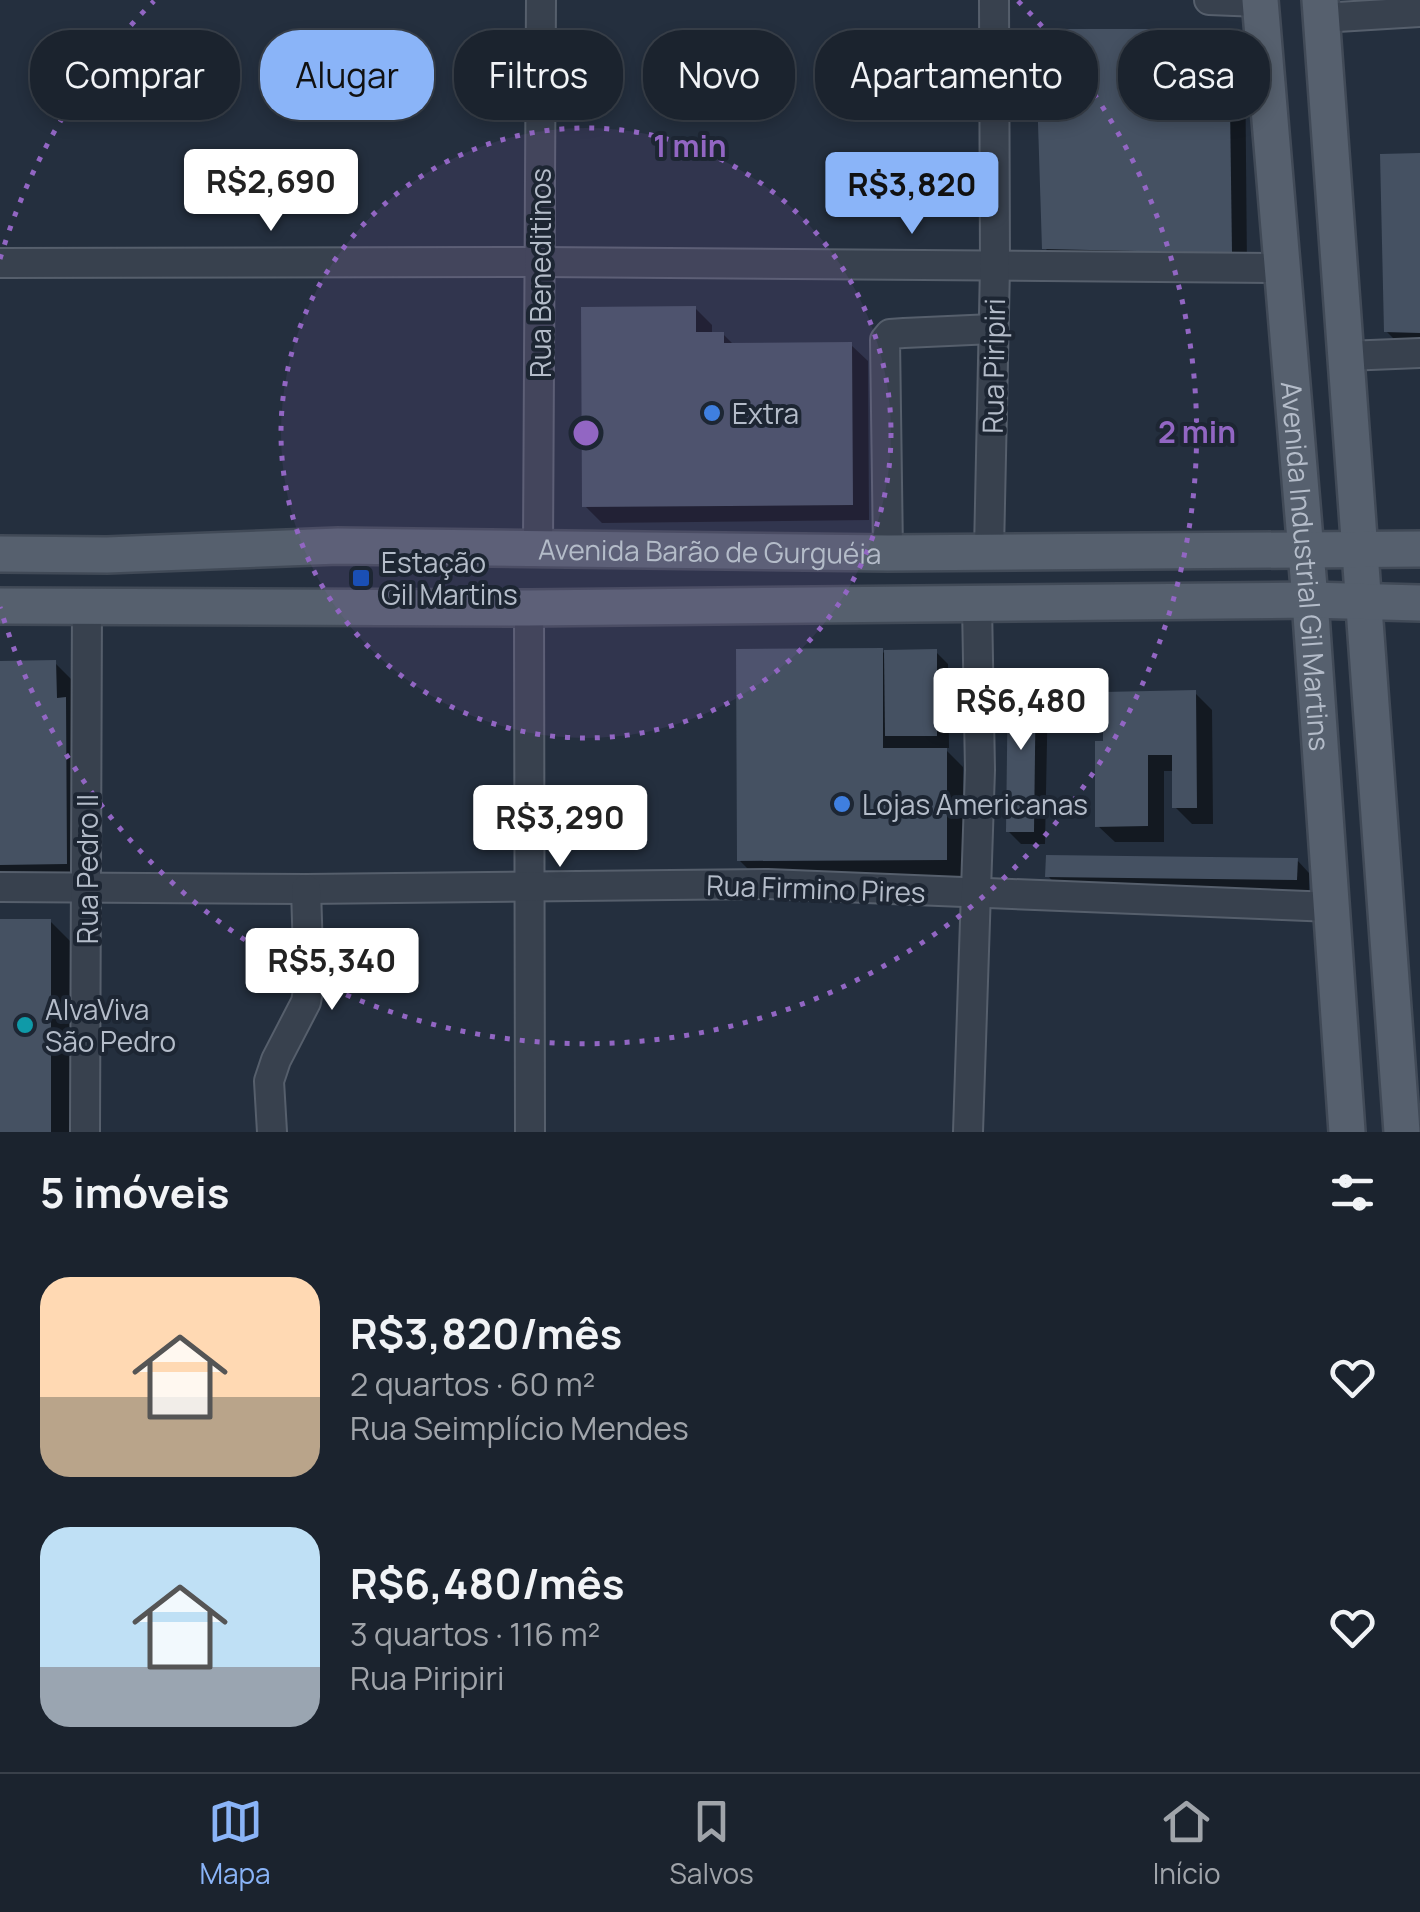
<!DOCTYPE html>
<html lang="pt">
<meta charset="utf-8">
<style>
body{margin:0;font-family:Manrope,sans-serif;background:#242b36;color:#f1f3f6;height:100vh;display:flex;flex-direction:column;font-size:38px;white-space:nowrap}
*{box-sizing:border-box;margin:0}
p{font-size:32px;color:#a0a4aa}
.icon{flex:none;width:55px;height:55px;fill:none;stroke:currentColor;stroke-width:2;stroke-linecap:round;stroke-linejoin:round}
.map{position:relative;height:1132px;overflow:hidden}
.sheet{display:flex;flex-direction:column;background:#1b232e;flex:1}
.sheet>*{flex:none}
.guide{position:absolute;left:30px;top:30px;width:1360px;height:90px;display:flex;gap:20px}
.price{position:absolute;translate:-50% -85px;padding:0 22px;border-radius:10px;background:#fff;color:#222;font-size:32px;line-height:65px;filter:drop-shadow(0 2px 5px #0008)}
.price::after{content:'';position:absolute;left:50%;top:60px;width:30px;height:22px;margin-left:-15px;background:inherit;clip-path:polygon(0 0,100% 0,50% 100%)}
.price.on{background:#8ab4f8;color:#111}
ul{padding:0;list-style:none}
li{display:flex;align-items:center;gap:30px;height:250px;padding:0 40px}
li span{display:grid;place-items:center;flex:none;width:280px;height:200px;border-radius:30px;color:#555}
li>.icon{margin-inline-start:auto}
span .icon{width:120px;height:120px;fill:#fffc;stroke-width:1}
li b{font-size:42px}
h2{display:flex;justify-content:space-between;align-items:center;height:120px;padding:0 40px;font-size:42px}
.tag{padding:0 35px;border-radius:40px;background:#1b232e;box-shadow:0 5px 15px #0003,0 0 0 2px #39404a;font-size:35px;line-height:90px}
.tag.on{background:#8ab4f8;color:#111}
.tabs{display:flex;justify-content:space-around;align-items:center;height:140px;border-top:2px solid #39404a;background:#1b232e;font-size:28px;color:#a0a4aa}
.tabs a{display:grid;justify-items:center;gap:5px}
.tabs .on{color:#8ab4f8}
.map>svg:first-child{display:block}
.shadow{fill:#0007}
.building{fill:#455162}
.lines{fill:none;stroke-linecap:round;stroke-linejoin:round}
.minor-casing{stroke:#565f6c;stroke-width:32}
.major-casing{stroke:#414a57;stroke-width:40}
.minor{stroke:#38414e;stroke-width:28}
.major{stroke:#56606e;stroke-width:35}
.ring{fill:none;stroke:#9266c3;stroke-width:5;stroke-dasharray:5 10}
.shop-dot{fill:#3f7fe0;stroke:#1d2633;stroke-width:4}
.transit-dot{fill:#1a4fb4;stroke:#1d2633;stroke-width:4}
.culture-dot{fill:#0f9aa8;stroke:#1d2633;stroke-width:4}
.labels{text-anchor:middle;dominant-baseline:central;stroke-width:8;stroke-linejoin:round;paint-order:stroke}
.street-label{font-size:28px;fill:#b4bcc9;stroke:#1d2633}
.poi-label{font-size:28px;fill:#b4bcc9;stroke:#1d2633;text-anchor:start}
.centre{fill:#9266c3;stroke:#1d2633;stroke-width:5}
.ring-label{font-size:30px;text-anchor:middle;font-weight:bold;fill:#9266c3;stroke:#1d2633;stroke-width:8;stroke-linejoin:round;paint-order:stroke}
</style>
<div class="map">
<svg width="1420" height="1132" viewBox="0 0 1420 1132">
<rect width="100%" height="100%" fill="#242f3e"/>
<g class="shadow">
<polygon points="1228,31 1245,48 1247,269 1061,264 1044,247"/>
<polygon points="1420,156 1420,348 1403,348 1386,331"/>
<polygon points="695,308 712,325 712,334 723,334 734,345 851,345 868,361 869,520 602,523 585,506"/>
<polygon points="882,651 887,656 936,652 948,664 949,748 944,748 963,767 963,876 756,877 739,860"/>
<polygon points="0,663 55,663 72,680 72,706 82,716 83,880 0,881"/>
<polygon points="1035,677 1048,689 1045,844 1021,844 1008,831"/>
<polygon points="1195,693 1212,710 1213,824 1192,824 1175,807 1175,771 1164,771 1164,842 1115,842 1098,826 1106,743"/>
<polygon points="1297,860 1309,873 1309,891 1060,889 1048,876"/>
<polygon points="0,921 50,921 74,945 74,1132 0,1132"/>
</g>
<g class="building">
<polygon points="1035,29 1229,29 1232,253 1042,249"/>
<polygon points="1420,153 1420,333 1384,332 1380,154"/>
<polygon points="696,306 696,332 724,332 724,343 852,342 853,505 582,507 581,307"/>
<polygon points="883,648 883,748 947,748 947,860 737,861 736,649"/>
<polygon points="937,649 937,736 885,736 884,650"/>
<polygon points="56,660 57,698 66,697 67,864 0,865 0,661"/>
<polygon points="1008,674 1036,674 1034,832 1006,832"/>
<polygon points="1196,690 1197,808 1172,808 1172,755 1148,755 1148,826 1095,827 1095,741 1103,741 1103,692"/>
<polygon points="1046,855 1298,858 1297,880 1045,877"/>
<rect x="0" y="919" width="51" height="213"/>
</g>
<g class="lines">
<defs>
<g id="minor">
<polyline points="1209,0 1260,2"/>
<polyline points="1321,18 1420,12"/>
<polyline points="0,263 541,262 1282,268"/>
<polyline points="1346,356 1420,353"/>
<polyline points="538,547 541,0"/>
<polyline points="989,551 995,266 994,0"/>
<polyline points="888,553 885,340 890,334 904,333 993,329"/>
<polyline points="529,608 530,1132"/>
<polyline points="0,887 306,889 768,884 1332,907"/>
<polyline points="85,1132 87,607"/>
<polyline points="272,1132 269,1081 276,1060 306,1002 309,985 306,889"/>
<polyline points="968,1132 980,770 977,605"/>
</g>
<g id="major">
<path id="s1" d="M 1260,0 L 1310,600 L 1347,1132"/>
<polyline points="1320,0 1402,1132"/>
<path id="s2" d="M 0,554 L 107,555 L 338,546 L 888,553 L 1420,549"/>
<polyline points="0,606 529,608 1310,600 1420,603"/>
</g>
</defs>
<use href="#minor" class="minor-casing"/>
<use href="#major" class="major-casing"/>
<use href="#minor" class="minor"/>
<use href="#major" class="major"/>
</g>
<circle cx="586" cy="433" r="305" fill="#9266c3" fill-opacity=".12"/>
<g class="ring">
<circle cx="586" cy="433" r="305"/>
<path d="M0 259A611 611 0 0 1 154 1M1018 1A611 611 0 1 1 0 607"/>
</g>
<g class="shop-dot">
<circle cx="712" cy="413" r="10"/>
<circle cx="842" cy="804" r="10"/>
</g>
<rect class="transit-dot" x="351" y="568" width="20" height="20" rx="5"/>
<circle class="culture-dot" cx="25" cy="1025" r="10"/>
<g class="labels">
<g class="street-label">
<text transform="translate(540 273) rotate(-90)">Rua Beneditinos</text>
<text transform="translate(993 366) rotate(-89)">Rua Piripiri</text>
<text stroke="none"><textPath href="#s2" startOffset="710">Avenida Barão de Gurguéia</textPath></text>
<text stroke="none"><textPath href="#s1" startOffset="568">Avenida Industrial Gil Martins</textPath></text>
<text transform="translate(87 869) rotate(-90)">Rua Pedro ll</text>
<text transform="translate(816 888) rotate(2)">Rua Firmino Pires</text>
</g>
<g class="poi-label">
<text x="732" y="413">Extra</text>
<text x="381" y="562">Estação<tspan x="381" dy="32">Gil Martins</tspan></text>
<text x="862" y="804">Lojas Americanas</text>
<text x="45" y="1009">AlvaViva<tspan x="45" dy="32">São Pedro</tspan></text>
</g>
</g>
<circle cx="586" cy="433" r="15" class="centre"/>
<g class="ring-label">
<text x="690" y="157">1 min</text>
<text x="1197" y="443">2 min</text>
</g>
</svg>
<b class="price" style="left:271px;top:234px">R$2,690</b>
<b class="price on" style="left:912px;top:237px">R$3,820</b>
<b class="price" style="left:1021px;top:753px">R$6,480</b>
<b class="price" style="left:560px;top:870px">R$3,290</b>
<b class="price" style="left:332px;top:1013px">R$5,340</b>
<div class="guide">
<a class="tag">Comprar</a>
<a class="tag on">Alugar</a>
<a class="tag">Filtros</a>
<a class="tag">Novo</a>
<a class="tag">Apartamento</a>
<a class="tag">Casa</a>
</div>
</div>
<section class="sheet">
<h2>5 imóveis<svg class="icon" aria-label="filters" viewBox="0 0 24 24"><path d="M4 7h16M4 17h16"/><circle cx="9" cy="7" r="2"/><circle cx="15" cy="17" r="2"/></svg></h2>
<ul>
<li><span style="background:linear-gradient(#ffd9b3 60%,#b9a48a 0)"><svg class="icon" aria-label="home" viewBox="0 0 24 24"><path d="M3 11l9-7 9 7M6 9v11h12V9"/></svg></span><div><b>R$3,820/mês</b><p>2 quartos · 60 m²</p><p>Rua Seimplício Mendes</p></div><svg class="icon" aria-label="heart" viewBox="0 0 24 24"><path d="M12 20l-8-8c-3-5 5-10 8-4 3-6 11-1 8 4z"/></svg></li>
<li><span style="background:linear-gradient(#bfe0f5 70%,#9aa5b1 0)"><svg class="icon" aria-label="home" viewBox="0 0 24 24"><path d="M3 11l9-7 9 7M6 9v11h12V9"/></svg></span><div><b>R$6,480/mês</b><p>3 quartos · 116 m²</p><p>Rua Piripiri</p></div><svg class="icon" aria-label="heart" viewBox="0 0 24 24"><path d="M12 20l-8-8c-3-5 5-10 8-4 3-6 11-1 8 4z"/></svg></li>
</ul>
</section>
<nav class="tabs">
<a class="on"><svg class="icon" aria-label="map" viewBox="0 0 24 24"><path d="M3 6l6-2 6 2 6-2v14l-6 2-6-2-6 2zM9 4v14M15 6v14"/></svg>Mapa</a>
<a><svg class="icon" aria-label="saved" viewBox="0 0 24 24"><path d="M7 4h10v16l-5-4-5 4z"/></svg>Salvos</a>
<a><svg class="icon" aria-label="home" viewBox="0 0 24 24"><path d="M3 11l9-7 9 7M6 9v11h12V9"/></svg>Início</a>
</nav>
